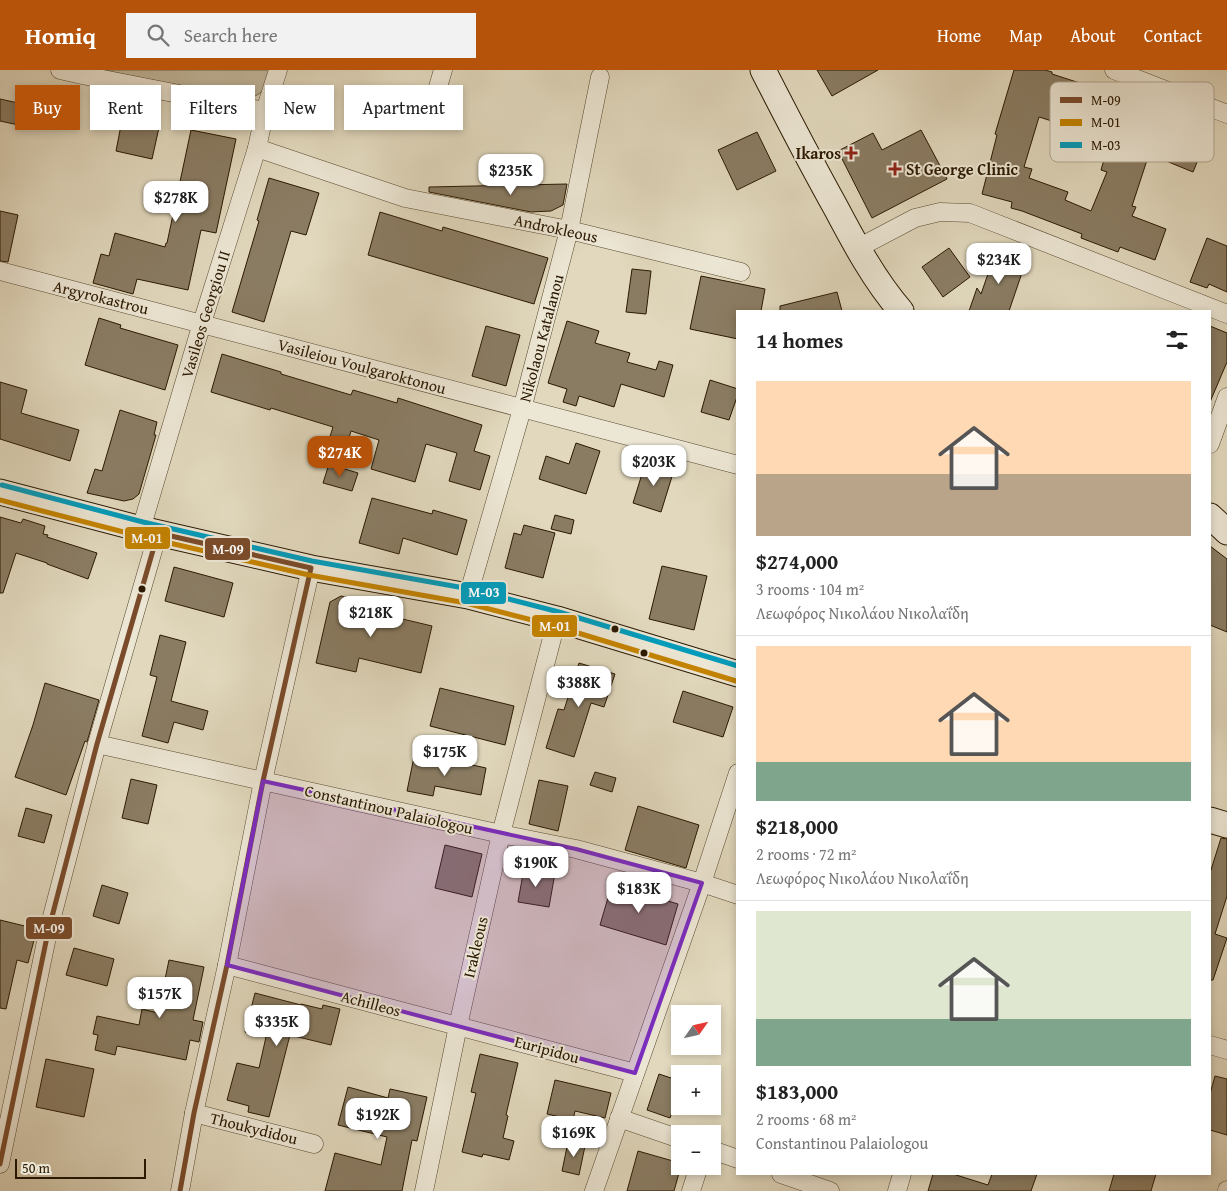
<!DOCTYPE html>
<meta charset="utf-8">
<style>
body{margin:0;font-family:"Gentium Book Plus",serif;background:#f2f2f2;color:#222;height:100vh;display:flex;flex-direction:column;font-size:19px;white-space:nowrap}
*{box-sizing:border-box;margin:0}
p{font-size:16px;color:#767676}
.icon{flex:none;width:28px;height:28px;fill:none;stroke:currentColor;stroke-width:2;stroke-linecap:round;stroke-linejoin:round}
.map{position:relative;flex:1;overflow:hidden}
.sheet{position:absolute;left:736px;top:240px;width:475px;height:865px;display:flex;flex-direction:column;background:#fff;border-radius:0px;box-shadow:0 2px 8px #0003}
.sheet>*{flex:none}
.guide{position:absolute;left:15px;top:15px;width:475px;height:45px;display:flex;gap:10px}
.needle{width:32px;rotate:56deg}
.controls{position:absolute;left:671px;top:935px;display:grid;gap:10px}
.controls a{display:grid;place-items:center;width:50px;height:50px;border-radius:0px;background:#fff;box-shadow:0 2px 8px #0003;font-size:25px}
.scale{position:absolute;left:15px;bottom:12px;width:131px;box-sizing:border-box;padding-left:5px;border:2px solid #2b1901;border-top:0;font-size:14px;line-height:18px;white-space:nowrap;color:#2b1901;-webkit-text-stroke:4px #ece6d4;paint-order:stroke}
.price{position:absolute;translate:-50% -42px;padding:0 11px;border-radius:10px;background:#fff;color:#222;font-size:16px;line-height:32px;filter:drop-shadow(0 1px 2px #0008)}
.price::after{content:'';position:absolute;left:50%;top:30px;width:15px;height:11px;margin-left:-8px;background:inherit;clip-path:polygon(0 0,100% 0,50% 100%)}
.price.on{background:#b45309;color:#fff}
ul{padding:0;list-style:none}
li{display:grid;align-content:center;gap:10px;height:265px;padding:0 20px}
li+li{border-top:1px solid #e0e0e0}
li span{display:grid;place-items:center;height:155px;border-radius:0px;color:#555}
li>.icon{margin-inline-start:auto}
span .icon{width:90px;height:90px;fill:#fffc;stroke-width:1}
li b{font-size:21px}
h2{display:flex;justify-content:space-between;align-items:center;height:60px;padding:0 20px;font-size:21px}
.pill{padding:0 18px;border-radius:0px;background:#fff;box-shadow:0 2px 8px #0003;font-size:18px;line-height:45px}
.pill.on{background:#b45309;color:#fff}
header{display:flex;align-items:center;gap:30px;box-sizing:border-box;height:70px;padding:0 25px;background:#b45309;color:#fff}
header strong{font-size:24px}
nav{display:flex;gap:28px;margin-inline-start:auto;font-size:18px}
.search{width:350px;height:45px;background:#f2f2f2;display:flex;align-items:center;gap:12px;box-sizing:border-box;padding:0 18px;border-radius:0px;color:#767676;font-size:19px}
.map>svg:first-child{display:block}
.green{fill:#c2b89d;stroke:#76684f}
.building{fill:#8a7c63;stroke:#2b1901;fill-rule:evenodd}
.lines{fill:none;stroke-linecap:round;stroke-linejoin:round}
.street-casing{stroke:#584930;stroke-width:19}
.secondary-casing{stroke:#2b1901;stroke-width:27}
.street{stroke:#ece6d4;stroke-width:18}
.secondary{stroke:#ece6d4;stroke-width:25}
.bus-1-casing{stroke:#ece6d4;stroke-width:9}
.bus-2-casing{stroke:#ece6d4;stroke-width:9}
.bus-3-casing{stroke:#ece6d4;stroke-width:9}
.bus-1{stroke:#7a4b2a;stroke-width:5}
.bus-2{stroke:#c48300;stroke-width:5}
.bus-3{stroke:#049bba;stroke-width:5}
.marked{fill:#7b2cbf;fill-opacity:0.2;stroke:#7b2cbf;stroke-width:4;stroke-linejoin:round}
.poi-dot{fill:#8f2418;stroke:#ece6d4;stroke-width:2}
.bus-dot{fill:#2b1901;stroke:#ece6d4;stroke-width:2}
.labels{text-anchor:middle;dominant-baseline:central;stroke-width:4;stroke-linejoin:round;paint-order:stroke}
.poi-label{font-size:16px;font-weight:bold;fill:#2b1901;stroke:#ece6d4;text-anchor:end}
.street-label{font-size:16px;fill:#2b1901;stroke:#ece6d4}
.key{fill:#ece6d4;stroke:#b2a895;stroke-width:1}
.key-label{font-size:14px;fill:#2b1901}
.line-badge{stroke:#ece6d4;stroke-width:2}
.badge-label{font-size:14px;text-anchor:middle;font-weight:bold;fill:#fff}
</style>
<header>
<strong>Homiq</strong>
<div class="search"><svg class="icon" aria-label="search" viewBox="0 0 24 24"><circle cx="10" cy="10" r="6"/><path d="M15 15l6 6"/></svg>Search here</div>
<nav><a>Home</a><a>Map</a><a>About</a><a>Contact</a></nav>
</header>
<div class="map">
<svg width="1227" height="1121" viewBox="0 0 1227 1121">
<rect width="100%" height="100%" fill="#e1d8bd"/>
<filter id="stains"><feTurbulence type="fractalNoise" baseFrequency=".004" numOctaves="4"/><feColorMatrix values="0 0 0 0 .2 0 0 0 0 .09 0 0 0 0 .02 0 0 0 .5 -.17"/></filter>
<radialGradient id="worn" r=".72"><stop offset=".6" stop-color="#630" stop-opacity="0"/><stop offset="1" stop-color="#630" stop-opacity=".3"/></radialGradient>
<path class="green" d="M 102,0 L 270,0 C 265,18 266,23 247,29 Z"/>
<g class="building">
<polygon points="817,0 878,0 832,26"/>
<path d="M 1014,0 L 1045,0 L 1052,2 L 1052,4 L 1163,40 L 1158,54 L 1205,73 L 1193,102 L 1149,84 L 1132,136 L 1136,137 L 1132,146 L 1166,159 L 1155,190 L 1120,177 L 1118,182 L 1081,168 L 1082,164 L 1022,141 L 1011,138 L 1012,132 L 982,124 L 997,65 L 995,64 ZM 1039,47 L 1110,69 L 1101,100 L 1107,102 L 1091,141 L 1065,130 L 1068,122 L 1029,108 L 1032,99 L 1024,97 Z"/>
<polygon points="0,29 41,38 37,59 0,51"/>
<polygon points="123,45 160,53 152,89 116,81"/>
<polygon points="191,60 236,69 216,163 201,160 188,220 137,209 133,224 93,213 101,184 109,186 115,163 165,177 166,173 167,173"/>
<polygon points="921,60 947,109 872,148 838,81 873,63 882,80"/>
<polygon points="757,62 776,101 737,120 718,80"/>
<polygon points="269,108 319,123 306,165 291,161 264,252 232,242 259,151 257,150"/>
<polygon points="567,114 563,135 551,141 531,142 429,122 429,117"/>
<polygon points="0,141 18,145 8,192 0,191"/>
<polygon points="380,142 442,161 443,157 548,188 534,234 368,185"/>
<polygon points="1207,168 1227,176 1227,222 1209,214 1207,218 1190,212"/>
<polygon points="949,178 970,207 943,227 922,197"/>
<polygon points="996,181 1026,191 1009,241 969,241 977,218 981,224"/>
<polygon points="632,199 651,201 646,244 626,242"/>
<polygon points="701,206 765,219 761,241 738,241 738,269 690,259"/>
<polygon points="837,222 842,241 780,241 780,236"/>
<polygon points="99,248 121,255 120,258 178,275 165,320 85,295"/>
<polygon points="567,251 599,261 595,273 630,283 627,292 656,300 659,291 673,295 664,327 621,314 614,337 579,326 576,336 563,332 567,319 548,313"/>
<polygon points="486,256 520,265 506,316 472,306"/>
<polygon points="1210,256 1227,263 1227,292 1210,332"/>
<polygon points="222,284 281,302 281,304 351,325 353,320 397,333 398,328 482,355 474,381 490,386 480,420 449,411 457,383 426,374 415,412 371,399 379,370 351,361 342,392 324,386 333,357 271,338 270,340 211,322"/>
<polygon points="710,310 738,319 738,324 729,350 701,342"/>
<polygon points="0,312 27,320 21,343 79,360 70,391 0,369"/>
<polygon points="120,340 157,352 154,365 156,365 139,424 133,429 124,431 87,423 95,399 102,401"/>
<polygon points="576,373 600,381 586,424 539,409 546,386 569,394"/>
<polygon points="646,391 674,400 661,442 633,433"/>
<polygon points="329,394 358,403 352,421 323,413"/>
<polygon points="372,428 432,444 433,440 467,450 457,485 403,468 399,484 359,473"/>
<polygon points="555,445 574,450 571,464 551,459"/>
<polygon points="0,447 21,453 23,449 45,456 43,464 48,465 47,467 97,483 88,509 47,494 47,493 16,483 3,523 0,523"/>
<polygon points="524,455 555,463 543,508 505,498 514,463 521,465"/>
<polygon points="1210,476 1227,489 1227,562 1210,555"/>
<polygon points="662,496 707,506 694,560 649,549"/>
<polygon points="174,497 233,513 224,547 165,531"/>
<polygon points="341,526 371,533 369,541 432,556 421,603 359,588 356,602 316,593 330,532"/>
<polygon points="160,565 186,572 171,631 208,641 203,660 174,652 168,673 142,666 157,607 150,605"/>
<polygon points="579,593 615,604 604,637 591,633 574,687 546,678 558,639 564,640"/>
<polygon points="45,613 99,630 87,672 85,671 66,725 15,707 33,655"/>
<polygon points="440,618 514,636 505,675 430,656"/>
<polygon points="683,621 733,637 723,667 673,652"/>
<polygon points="414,687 458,696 459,692 486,698 481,725 435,716 433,726 407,721"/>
<polygon points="595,702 616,708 612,722 590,715"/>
<polygon points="131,709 157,715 148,754 122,748"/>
<polygon points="539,710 568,716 558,761 529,754"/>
<polygon points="638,736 699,755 686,798 625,780"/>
<polygon points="26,738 52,745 44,773 18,766"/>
<polygon points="1221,768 1227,769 1227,826 1215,864 1227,868 1213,910 1210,910 1210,803"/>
<polygon points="445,775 482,784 472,827 435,818"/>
<polygon points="524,798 555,803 549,837 518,832"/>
<polygon points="612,814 678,834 666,875 600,855"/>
<polygon points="102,815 128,823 119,854 93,846"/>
<polygon points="0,850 37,859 28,893 17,890 6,939 0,938"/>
<polygon points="74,878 114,889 107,916 66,905"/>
<polygon points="169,890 204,897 193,950 203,952 199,972 190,970 186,990 117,976 115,985 95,980 98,965 93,964 97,946 139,955 142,939 158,943"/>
<polygon points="255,923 301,935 301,934 322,939 323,935 340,939 331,975 290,965 269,1047 248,1042 249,1036 227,1030 237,993 259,998 266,967 245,962"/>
<polygon points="480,984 518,993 506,1045 508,1046 503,1068 514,1071 509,1090 483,1084 482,1087 462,1082 476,1023 471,1022"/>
<polygon points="46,989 94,999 84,1047 36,1037"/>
<polygon points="659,1004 680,1011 680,1019 670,1048 647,1040"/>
<polygon points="1215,1006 1227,1009 1227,1065 1210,1060 1210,1024"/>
<polygon points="555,1010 611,1023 605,1048 575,1041 573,1050 547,1044"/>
<polygon points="348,1017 388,1028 390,1019 427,1027 417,1071 412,1070 402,1121 325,1121 335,1083 381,1095 387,1067 338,1055"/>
<polygon points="568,1072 585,1076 579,1105 562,1101"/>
<polygon points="638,1081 680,1093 680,1096 681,1096 674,1121 627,1121"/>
<polygon points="933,1104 953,1104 988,1115 992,1104 1037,1104 1031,1121 928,1121"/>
<polygon points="1114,1104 1156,1104 1151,1121 1109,1121"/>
</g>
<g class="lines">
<defs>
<g id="street">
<polyline points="60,0 82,5 265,41"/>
<polyline points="1114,0 1227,44"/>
<polyline points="433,34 443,0"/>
<polyline points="257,78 405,128 569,160 741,202"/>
<polyline points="858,178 915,148 940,142 970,143 1227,244"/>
<path d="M 0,201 C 246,264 491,331 738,395"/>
<polyline points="1210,374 1227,327"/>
<polyline points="141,459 202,253 257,78 265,41 278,0"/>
<polyline points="468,526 522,339 569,160 600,7"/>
<polyline points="97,674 501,764 576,779 702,813 738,825"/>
<polyline points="227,895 635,1003"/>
<polyline points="1210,975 1227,980"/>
<polyline points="194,1043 314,1074"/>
<polyline points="619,1048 680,1069"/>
<polyline points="712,1080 738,1089"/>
<polyline points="0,1094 48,862 97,674 158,463"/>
<polyline points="781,1104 830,1121"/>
<polyline points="180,1121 194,1043 227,895 263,711 311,498"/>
<polyline points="424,1121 458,956 501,764 557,549"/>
<polyline points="594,1121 702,813 738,703"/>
<polyline points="691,1121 699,1096"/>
<polyline points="897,1121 902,1104"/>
<polyline points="1227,1121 1227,1120"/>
</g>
<g id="secondary">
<path d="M 763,0 C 787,47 811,93 836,138 C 855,174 875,211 901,241"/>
<polyline points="0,422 141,459 311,498 468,526 557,549 738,604"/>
<polyline points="1210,446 1227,462"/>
<polyline points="1210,750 1227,755"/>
</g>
</defs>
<use href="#street" class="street-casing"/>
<use href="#secondary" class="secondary-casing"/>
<use href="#street" class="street"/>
<use href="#secondary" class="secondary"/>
<defs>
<polyline id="bus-1" points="0,1094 48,862 97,674 158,463 311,498 263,711 227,895 194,1043 180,1121"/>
<polyline id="bus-2" points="0,430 139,466 309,505 466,533 555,556 736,611"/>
<polyline id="bus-3" points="2,415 143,452 312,491 470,519 559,542 738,596"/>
</defs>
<use href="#bus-1" class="bus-1-casing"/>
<use href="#bus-2" class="bus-2-casing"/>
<use href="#bus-3" class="bus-3-casing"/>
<use href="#bus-1" class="bus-1"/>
<use href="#bus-2" class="bus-2"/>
<use href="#bus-3" class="bus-3"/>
</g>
<path class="marked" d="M 263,711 L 576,779 L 702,813 L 635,1003 L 227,895 Z"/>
<g class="poi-dot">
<path d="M848.5 75.5h5v5h5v5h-5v5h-5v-5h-5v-5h5z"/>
<path d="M892.5 91.5h5v5h5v5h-5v5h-5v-5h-5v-5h5z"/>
</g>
<g class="bus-dot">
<circle cx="142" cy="519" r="4.5"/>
<circle cx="615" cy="559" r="4.5"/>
<circle cx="644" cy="583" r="4.5"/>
</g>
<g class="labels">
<g class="poi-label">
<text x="841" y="83">Ikaros</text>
<text x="906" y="99" text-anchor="start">St George Clinic</text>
</g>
<g class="street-label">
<text transform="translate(556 158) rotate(12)">Androkleous</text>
<text transform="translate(101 227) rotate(14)">Argyrokastrou</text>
<text transform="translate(205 244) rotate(-73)">Vasileos Georgiou II</text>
<text transform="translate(541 268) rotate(-75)">Nikolaou Katalanou</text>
<text transform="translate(362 296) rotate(15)">Vasileiou Voulgaroktonou</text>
<text transform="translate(389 739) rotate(13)">Constantinou Palaiologou</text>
<text transform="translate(475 877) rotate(-77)">Irakleous</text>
<text transform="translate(371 933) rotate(15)">Achilleos</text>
<text transform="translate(547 979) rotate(15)">Euripidou</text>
<text transform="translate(254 1058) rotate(14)">Thoukydidou</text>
</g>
</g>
<rect x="1050" y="12" width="164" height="80" rx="8" class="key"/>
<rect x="1060" y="27" width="22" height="6" fill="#7a4b2a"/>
<rect x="1060" y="49" width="22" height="7" fill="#c48300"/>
<rect x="1060" y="72" width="22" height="6" fill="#049bba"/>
<g class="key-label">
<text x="1091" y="35">M-09</text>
<text x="1091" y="57">M-01</text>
<text x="1091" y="80">M-03</text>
</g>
<g class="line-badge">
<rect x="124" y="456" width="47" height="24" rx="5" fill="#c48300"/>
<rect x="204" y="467" width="47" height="24" rx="5" fill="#7a4b2a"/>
<rect x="460" y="511" width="47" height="24" rx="5" fill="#049bba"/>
<rect x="531" y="544" width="47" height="24" rx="5" fill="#c48300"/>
<rect x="25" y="846" width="48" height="24" rx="5" fill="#7a4b2a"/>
</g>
<g class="badge-label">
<text x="147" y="473">M-01</text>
<text x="228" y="484">M-09</text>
<text x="484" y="527">M-03</text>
<text x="555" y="561">M-01</text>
<text x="49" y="863">M-09</text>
</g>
<rect width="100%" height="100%" filter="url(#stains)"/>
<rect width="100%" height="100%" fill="url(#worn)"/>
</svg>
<div class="controls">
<a><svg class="needle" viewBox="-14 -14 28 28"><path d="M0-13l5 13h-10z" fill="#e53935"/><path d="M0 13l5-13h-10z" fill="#767676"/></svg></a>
<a>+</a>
<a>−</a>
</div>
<div class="scale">50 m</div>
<b class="price" style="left:511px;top:126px">$235K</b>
<b class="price" style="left:176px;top:153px">$278K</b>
<b class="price" style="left:999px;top:215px">$234K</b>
<b class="price on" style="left:340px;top:408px">$274K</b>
<b class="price" style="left:654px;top:417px">$203K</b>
<b class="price" style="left:371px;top:568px">$218K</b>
<b class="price" style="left:579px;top:638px">$388K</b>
<b class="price" style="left:445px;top:707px">$175K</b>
<b class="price" style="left:536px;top:818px">$190K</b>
<b class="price" style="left:639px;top:844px">$183K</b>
<b class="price" style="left:160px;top:949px">$157K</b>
<b class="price" style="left:277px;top:977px">$335K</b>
<b class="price" style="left:378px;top:1070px">$192K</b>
<b class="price" style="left:574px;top:1088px">$169K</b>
<div class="guide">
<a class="pill on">Buy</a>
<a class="pill">Rent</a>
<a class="pill">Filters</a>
<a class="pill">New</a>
<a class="pill">Apartment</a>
</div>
<section class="sheet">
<h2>14 homes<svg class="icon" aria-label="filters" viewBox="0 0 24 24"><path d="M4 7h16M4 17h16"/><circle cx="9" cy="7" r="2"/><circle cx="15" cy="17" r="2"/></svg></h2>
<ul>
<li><span style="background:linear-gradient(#ffd9b3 60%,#b9a48a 0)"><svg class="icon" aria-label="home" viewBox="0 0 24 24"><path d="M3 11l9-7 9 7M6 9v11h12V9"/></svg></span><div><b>$274,000</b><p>3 rooms · 104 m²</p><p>Λεωφόρος Νικολάου Νικολαΐδη</p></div></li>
<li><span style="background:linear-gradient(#ffd9b3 75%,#7fa58c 0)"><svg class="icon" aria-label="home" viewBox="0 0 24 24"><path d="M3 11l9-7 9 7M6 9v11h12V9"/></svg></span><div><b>$218,000</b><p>2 rooms · 72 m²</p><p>Λεωφόρος Νικολάου Νικολαΐδη</p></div></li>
<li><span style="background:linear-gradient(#dfe7d0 70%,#7fa58c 0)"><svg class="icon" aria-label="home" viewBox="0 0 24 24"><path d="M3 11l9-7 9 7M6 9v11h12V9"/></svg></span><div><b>$183,000</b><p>2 rooms · 68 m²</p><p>Constantinou Palaiologou</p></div></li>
</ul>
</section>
</div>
